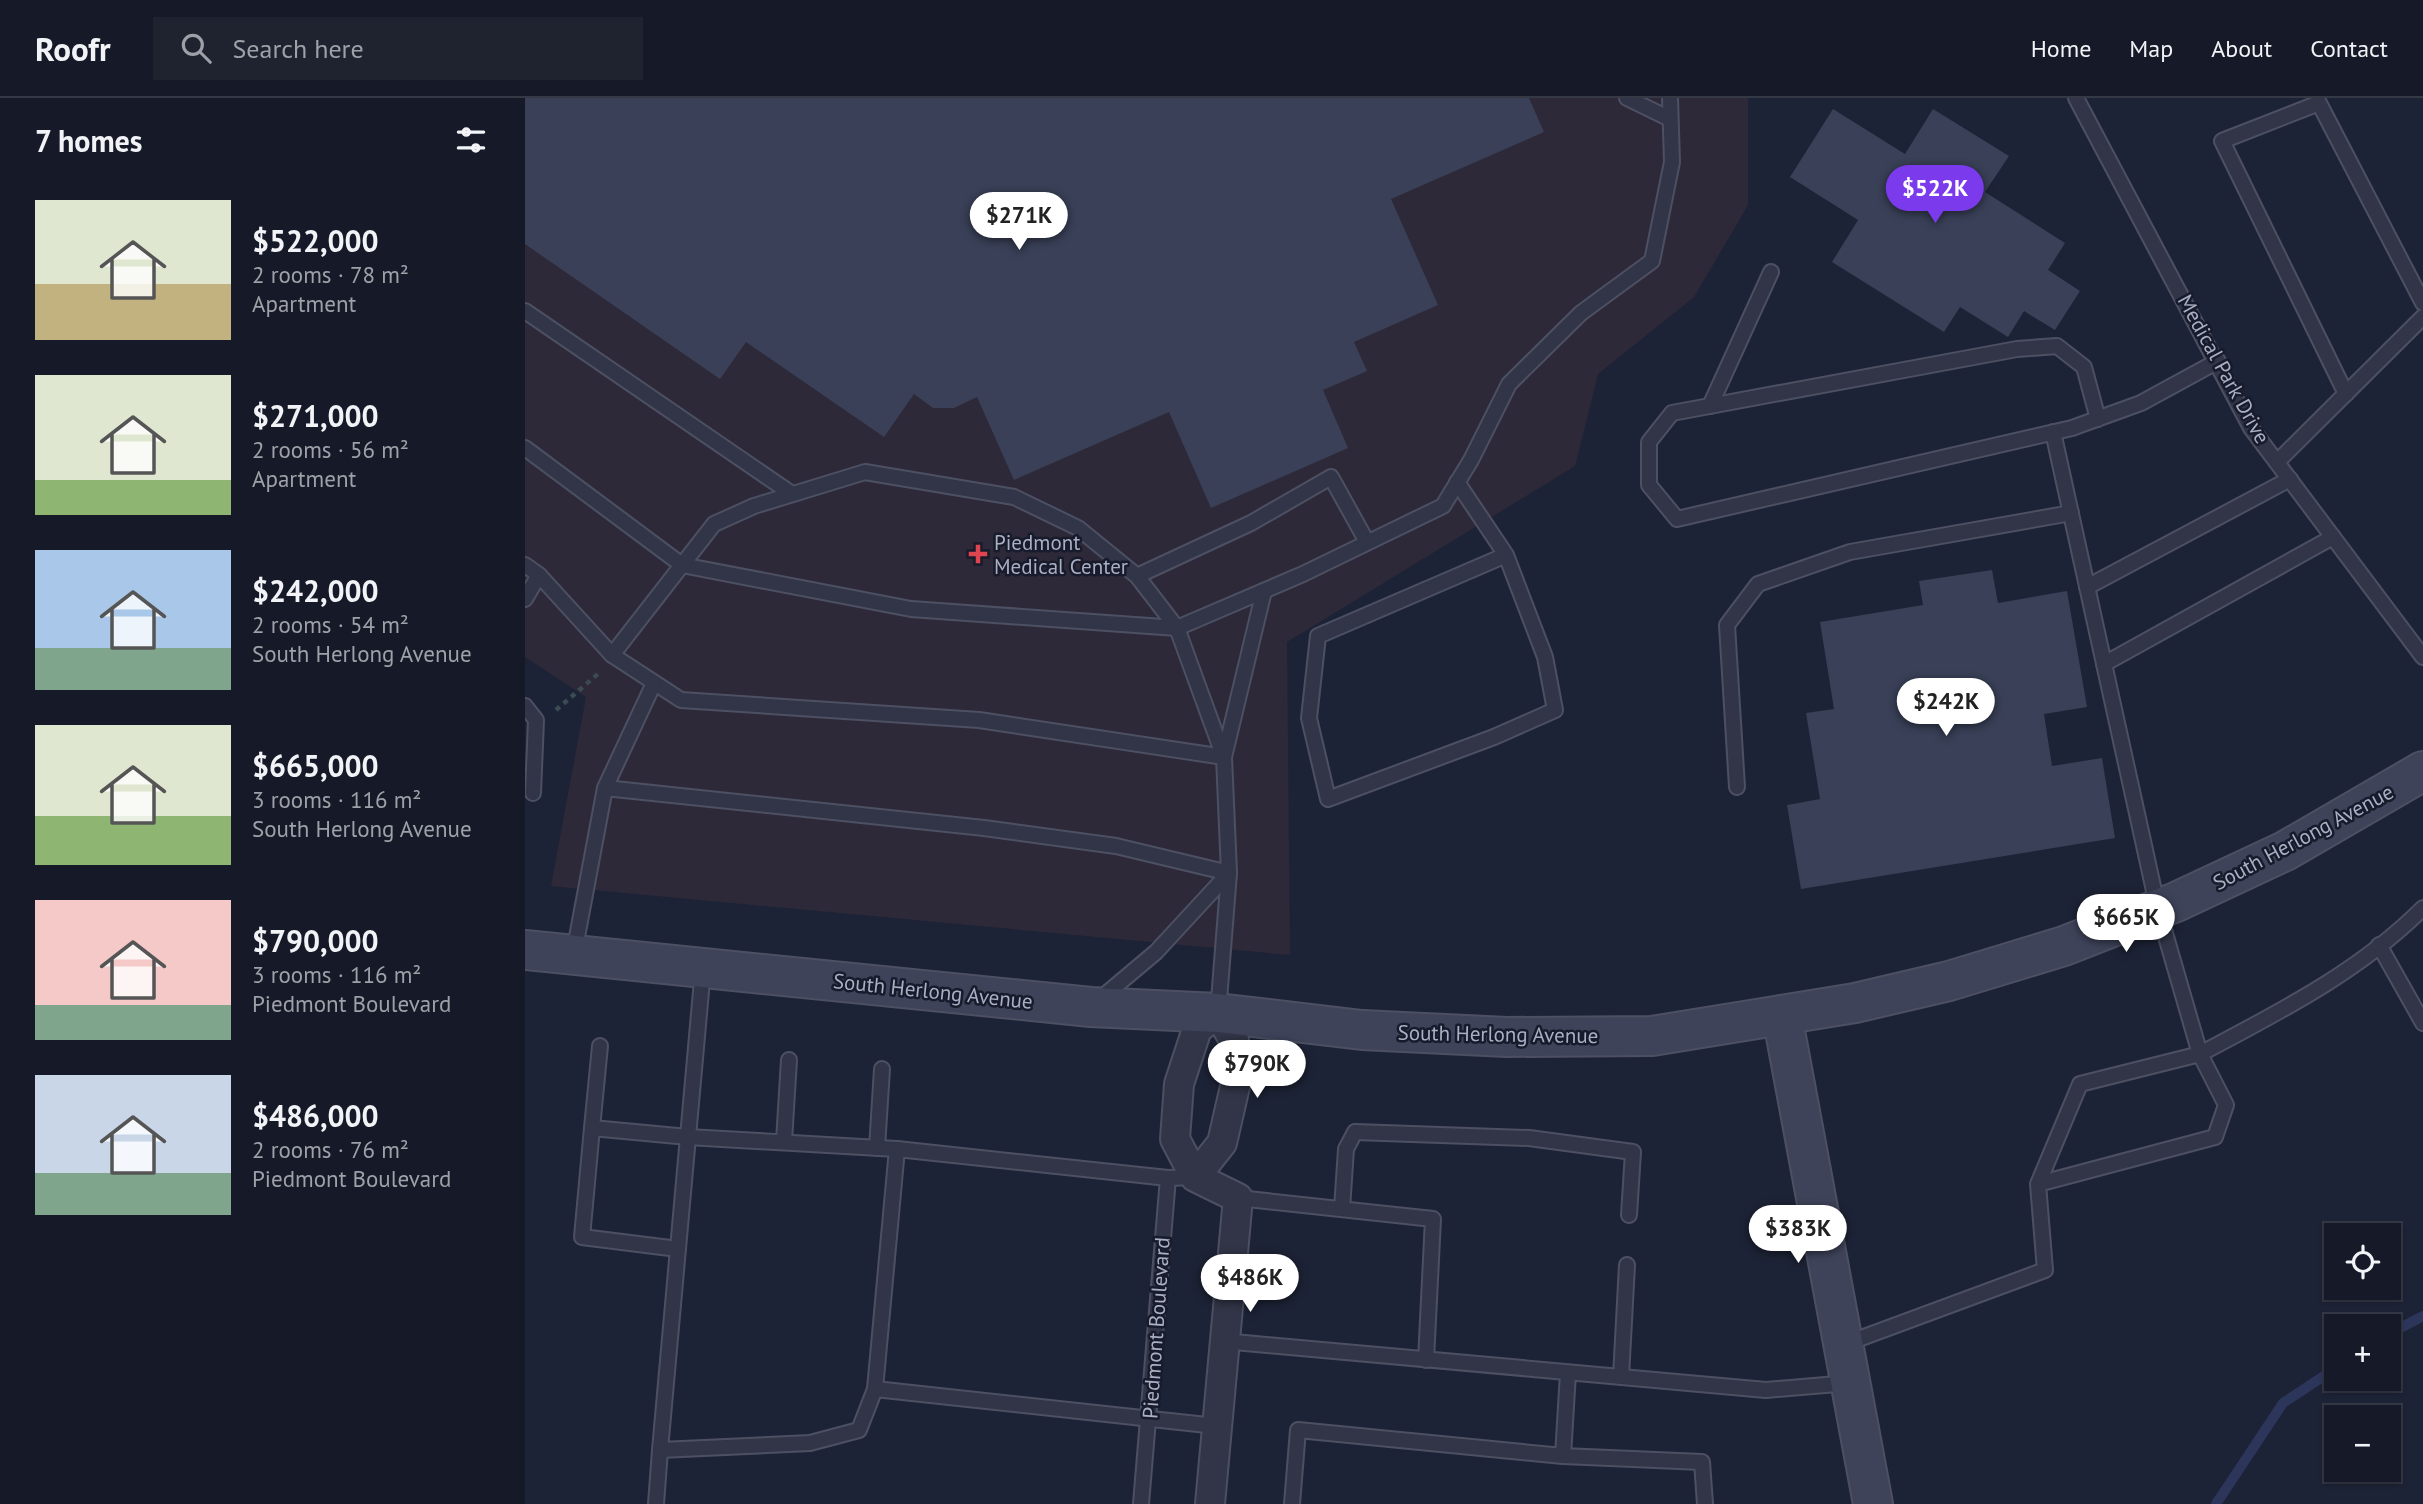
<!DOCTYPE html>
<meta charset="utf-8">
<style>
body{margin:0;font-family:"PT Sans",sans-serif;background:#1f2330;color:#f1f3f6;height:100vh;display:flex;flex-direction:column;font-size:26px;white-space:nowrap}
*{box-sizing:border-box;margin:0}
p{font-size:23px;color:#9ea1a8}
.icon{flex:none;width:38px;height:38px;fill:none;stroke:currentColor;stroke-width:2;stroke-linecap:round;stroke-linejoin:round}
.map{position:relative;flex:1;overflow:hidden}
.panel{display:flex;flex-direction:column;background:#161a28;width:525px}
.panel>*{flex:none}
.fabs{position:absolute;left:1799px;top:1125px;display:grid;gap:14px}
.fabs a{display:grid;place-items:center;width:77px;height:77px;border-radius:0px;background:#161a28;box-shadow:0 2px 5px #0004,0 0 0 2px #353845;font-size:35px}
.price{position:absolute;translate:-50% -60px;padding:0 16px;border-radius:24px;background:#fff;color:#222;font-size:23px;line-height:46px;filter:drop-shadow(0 2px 4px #0008)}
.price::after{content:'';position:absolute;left:50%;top:42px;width:21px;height:16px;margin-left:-10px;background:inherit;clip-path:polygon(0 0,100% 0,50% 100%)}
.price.active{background:#7c3aed;color:#fff}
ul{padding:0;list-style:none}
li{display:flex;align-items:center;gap:21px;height:175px;padding:0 35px}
li span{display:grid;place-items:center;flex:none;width:196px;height:140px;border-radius:0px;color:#555}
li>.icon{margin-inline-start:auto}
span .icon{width:84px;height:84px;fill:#fffc;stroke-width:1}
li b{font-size:30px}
h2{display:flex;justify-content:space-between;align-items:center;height:84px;padding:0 35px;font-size:30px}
header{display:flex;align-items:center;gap:42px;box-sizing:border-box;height:98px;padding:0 35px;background:#161a28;border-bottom:2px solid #353845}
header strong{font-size:33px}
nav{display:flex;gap:38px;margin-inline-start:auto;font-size:24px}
.search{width:490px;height:63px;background:#1f2330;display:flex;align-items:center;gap:18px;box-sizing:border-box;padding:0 24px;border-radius:0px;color:#9ea1a8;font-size:26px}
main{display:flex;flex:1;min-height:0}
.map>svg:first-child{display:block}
.medical{fill:#2e2938}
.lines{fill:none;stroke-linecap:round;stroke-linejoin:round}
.stream{stroke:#2c365a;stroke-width:10}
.building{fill:#394057}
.lane-casing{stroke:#4c5062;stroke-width:18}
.street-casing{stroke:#4c5062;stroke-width:32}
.secondary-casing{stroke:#4c5062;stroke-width:42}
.path{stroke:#3a4b52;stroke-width:4.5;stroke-dasharray:5 5;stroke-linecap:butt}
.lane{stroke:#313547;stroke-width:14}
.street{stroke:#313547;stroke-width:28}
.secondary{stroke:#3f435a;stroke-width:38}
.health-dot{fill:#e0444e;stroke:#171b2b;stroke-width:2.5}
.labels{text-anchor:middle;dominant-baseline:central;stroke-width:5;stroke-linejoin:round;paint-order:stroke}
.street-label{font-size:21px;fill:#aaafc4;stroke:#171b2b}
.poi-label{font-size:21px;fill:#aaafc4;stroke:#171b2b;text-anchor:start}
</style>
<header>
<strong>Roofr</strong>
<div class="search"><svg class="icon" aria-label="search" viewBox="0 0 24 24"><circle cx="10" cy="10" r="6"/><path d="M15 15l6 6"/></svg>Search here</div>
<nav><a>Home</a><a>Map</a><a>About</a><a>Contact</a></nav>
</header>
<main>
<section class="panel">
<h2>7 homes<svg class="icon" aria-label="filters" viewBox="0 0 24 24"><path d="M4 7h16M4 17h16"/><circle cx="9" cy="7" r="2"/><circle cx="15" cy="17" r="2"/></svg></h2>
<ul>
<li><span style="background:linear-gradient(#dfe7d0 60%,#c2b280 0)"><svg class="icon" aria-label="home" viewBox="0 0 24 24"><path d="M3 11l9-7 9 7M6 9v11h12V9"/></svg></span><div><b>$522,000</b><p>2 rooms · 78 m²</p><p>Apartment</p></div></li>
<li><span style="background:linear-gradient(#dfe7d0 75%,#8fb573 0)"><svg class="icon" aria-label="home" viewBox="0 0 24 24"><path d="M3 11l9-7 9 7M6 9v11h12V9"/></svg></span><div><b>$271,000</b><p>2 rooms · 56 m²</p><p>Apartment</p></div></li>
<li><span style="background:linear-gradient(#a9c7e8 70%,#7fa58c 0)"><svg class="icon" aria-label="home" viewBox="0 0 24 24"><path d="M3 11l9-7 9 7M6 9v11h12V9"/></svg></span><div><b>$242,000</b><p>2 rooms · 54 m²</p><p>South Herlong Avenue</p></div></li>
<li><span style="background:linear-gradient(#dfe7d0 65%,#8fb573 0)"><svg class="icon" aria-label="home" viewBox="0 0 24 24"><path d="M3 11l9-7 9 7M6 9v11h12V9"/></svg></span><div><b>$665,000</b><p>3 rooms · 116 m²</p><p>South Herlong Avenue</p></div></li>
<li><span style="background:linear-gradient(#f6c9c9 75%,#7fa58c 0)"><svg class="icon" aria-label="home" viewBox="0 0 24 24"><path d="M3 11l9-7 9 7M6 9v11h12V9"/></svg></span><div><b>$790,000</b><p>3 rooms · 116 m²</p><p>Piedmont Boulevard</p></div></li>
<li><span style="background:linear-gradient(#c9d6e8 70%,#7fa58c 0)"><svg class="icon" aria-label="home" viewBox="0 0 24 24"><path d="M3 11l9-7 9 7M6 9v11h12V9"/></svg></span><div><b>$486,000</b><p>2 rooms · 76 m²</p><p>Piedmont Boulevard</p></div></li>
</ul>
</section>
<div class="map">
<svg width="1898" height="1406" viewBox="0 0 1898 1406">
<rect width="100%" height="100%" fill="#1d2336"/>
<polygon class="medical" points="0,0 1223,0 1223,107 1169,199 1073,276 1050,368 762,544 765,857 26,788 61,599 0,559"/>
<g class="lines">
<g class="stream">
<polyline points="1864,1236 1898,1218"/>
<polyline points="1691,1406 1758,1305 1811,1270"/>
</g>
</g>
<g class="building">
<polygon points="0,0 1004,0 1019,34 866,101 913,207 829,244 842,273 798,292 823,350 686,410 644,314 489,382 452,299 429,310 408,310 389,296 359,339 221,244 195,281 0,146"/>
<polygon points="1308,11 1380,56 1408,11 1484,58 1460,94 1540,145 1523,172 1555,193 1530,232 1499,213 1483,239 1435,209 1419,234 1307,164 1333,122 1265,79"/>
<polygon points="1467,472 1473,505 1542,493 1562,609 1519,616 1527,668 1577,660 1590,740 1276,791 1262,707 1295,701 1281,615 1309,611 1295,524 1398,507 1394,483"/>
</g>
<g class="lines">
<defs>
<g id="lane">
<polyline points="1102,0 1145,21"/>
<polyline points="1551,0 1726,330 1898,559"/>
<polyline points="0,213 267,396"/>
<polyline points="1821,296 1697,43 1794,5 1898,205"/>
<polyline points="1185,308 1246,174"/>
<polyline points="1573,321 1559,269 1532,248 1492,251 1147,315 1124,344 1124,387 1152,421 1547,330 1616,305 1693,263"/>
<path d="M 1528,334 L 1633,811 L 1675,956 C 1754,914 1834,874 1898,810"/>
<polyline points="0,350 157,467 386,511 652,530"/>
<polyline points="1752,364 1898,219"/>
<polyline points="932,384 981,457 1020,559 1030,612 969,639 803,701 784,620 793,538 981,457"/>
<polyline points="0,467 14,477"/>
<polyline points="612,478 726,425 806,379 842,444"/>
<polyline points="1562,489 1765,381"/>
<polyline points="0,501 14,477 87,557 156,602 454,622 699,659 739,493"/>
<polyline points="87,557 189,426 229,408 340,374 489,399 553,430 612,478 652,530"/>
<polyline points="1579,566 1808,439"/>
<polyline points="0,608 11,622 8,695"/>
<polyline points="1212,689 1202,527 1233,486 1325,454 1546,415"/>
<polyline points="80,690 129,585"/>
<polyline points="1854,847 1898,925"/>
<polyline points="49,855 80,690 459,730 591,748 704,775 631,854 574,902"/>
<polyline points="178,871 135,1352 285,1345 334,1332 350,1291 691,1328"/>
<polyline points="693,915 704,775 699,659 652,530 778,476 918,408 946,362 984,286 1056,215 1127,163 1147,64 1145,0"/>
<polyline points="75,948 67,1030 163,1039 372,1051"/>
<polyline points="67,1030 57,1139 153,1151"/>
<polyline points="259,1043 264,962"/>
<polyline points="352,1050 357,971"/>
<polyline points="713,1100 908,1121 901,1262"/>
<polyline points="817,1111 821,1051 830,1034 1004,1040 1108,1054 1104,1117"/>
<polyline points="698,1243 1241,1292 1324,1285"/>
<polyline points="1320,1246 1520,1172 1513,1086 1555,986 1675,956 1701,1007 1690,1039 1513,1086"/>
<polyline points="1043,1275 1038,1358 1177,1364 1180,1406"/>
<polyline points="1096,1279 1102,1167"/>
<polyline points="350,1291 372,1051 643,1080"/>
<polyline points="131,1406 135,1352"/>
<polyline points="616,1406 643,1080 670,1079"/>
<polyline points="767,1406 773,1332 1038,1358"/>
</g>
<polyline id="street" points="670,1079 697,1045 711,984 709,942 693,915 672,931 654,986 650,1041 670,1079 713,1100 685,1406"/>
<g id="secondary">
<polyline points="0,852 566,909 693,915 837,932 982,939 1127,938 1330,905 1424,883 1539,848 1651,804 1760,753 1898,673"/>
<polyline points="1257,917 1348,1406"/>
</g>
</defs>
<use href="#lane" class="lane-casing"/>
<use href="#street" class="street-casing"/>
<use href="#secondary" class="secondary-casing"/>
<polyline class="path" points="31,612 74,575"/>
<use href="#lane" class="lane"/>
<use href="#street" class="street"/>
<use href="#secondary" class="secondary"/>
</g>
<path class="health-dot" d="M449.5 445.5h7v7h7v7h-7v7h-7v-7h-7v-7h7z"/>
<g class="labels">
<g class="street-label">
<text transform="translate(1699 271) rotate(61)">Medical Park Drive</text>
<text transform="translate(1778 739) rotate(-28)">South Herlong Avenue</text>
<text transform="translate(408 893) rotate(6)">South Herlong Avenue</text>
<text transform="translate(973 936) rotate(1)">South Herlong Avenue</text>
<text transform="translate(631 1230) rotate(-86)">Piedmont Boulevard</text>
</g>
<g class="poi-label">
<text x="469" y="444">Piedmont<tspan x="469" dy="24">Medical Center</tspan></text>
</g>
</g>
</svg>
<div class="fabs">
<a><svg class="icon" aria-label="locate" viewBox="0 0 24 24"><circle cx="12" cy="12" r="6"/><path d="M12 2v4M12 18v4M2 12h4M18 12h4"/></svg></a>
<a>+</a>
<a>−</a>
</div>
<b class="price active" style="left:1410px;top:127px">$522K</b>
<b class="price" style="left:494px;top:154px">$271K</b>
<b class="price" style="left:1421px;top:640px">$242K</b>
<b class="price" style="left:1601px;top:856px">$665K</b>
<b class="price" style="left:732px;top:1002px">$790K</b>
<b class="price" style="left:1273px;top:1167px">$383K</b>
<b class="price" style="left:725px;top:1216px">$486K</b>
</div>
</main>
